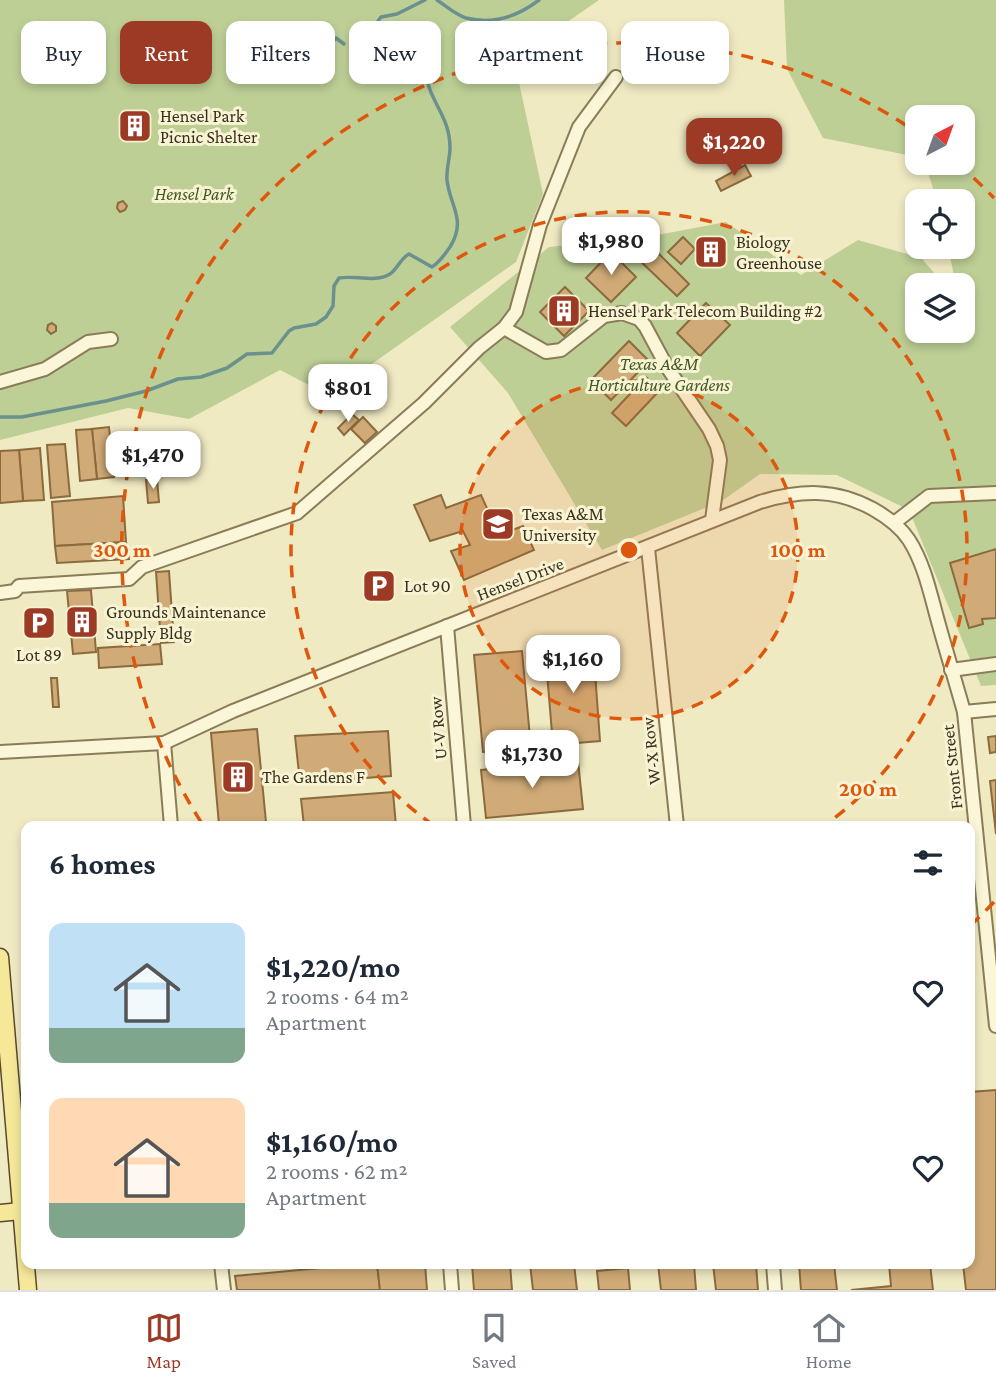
<!DOCTYPE html>
<meta charset="utf-8">
<style>
body{margin:0;font-family:"Crimson Pro",serif;background:#f6f6f7;color:#1f2937;height:100vh;display:flex;flex-direction:column;font-size:26px;white-space:nowrap}
*{box-sizing:border-box;margin:0}
p{font-size:23px;color:#747a83}
.icon{flex:none;width:38px;height:38px;fill:none;stroke:currentColor;stroke-width:2;stroke-linecap:round;stroke-linejoin:round}
.map{position:relative;flex:1;overflow:hidden}
.sheet{position:absolute;left:21px;top:821px;width:954px;height:448px;display:flex;flex-direction:column;background:#fff;border-radius:14px;box-shadow:0 4px 10px #0003}
.sheet>*{flex:none}
.hud{position:absolute;left:21px;top:21px;width:956px;height:63px;display:flex;gap:14px}
.needle{width:46px;rotate:41deg}
.tools{position:absolute;left:905px;top:105px;display:grid;gap:14px}
.tools a{display:grid;place-items:center;width:70px;height:70px;border-radius:14px;background:#fff;box-shadow:0 4px 10px #0003;font-size:35px}
.price{position:absolute;translate:-50% -60px;padding:0 16px;border-radius:14px;background:#fff;color:#222;font-size:23px;line-height:46px;filter:drop-shadow(0 2px 4px #0008)}
.price::after{content:'';position:absolute;left:50%;top:42px;width:21px;height:16px;margin-left:-10px;background:inherit;clip-path:polygon(0 0,100% 0,50% 100%)}
.price.selected{background:#9d3a26;color:#fff}
ul{padding:0;list-style:none}
li{display:flex;align-items:center;gap:21px;height:175px;padding:0 28px}
li span{display:grid;place-items:center;flex:none;width:196px;height:140px;border-radius:14px;color:#555}
li>.icon{margin-inline-start:auto}
span .icon{width:84px;height:84px;fill:#fffc;stroke-width:1}
li b{font-size:30px}
h2{display:flex;justify-content:space-between;align-items:center;height:84px;padding:0 28px;font-size:30px}
.tag{padding:0 24px;border-radius:14px;background:#fff;box-shadow:0 4px 10px #0003;font-size:24px;line-height:63px}
.tag.selected{background:#9d3a26;color:#fff}
.tabs{display:flex;justify-content:space-around;align-items:center;height:98px;border-top:2px solid #e0e1e3;background:#fff;font-size:19px;color:#747a83}
.tabs a{display:grid;justify-items:center;gap:4px}
.tabs .selected{color:#9d3a26}
.map>svg:first-child{display:block}
.green{fill:#becf96}
.lines{fill:none;stroke-linecap:round;stroke-linejoin:round}
.stream{stroke:#6b918e;stroke-width:3.5}
.building{fill:#d0ab77;stroke:#8b6a3d;stroke-width:2}
.minor-casing{stroke:#8b7c59;stroke-width:16}
.major-casing{stroke:#59492d;stroke-width:19}
.minor{stroke:#faf6d7;stroke-width:12}
.major{stroke:#f5e899;stroke-width:16}
.ring{fill:none;stroke:#df570d;stroke-width:3.5;stroke-dasharray:12 9}
.labels{text-anchor:middle;dominant-baseline:central;stroke-width:6;stroke-linejoin:round;paint-order:stroke}
.poi-label{font-size:18px;fill:#3a301e;stroke:#f7f3d3;text-anchor:start}
.park-label{font-size:18px;font-style:italic;fill:#415823;stroke:#f7f3d3}
.street-label{font-size:18px;fill:#3a301e;stroke:#f7f3d3}
.centre{fill:#df570d;stroke:#f7f3d3;stroke-width:3.5}
.ring-label{font-size:21px;text-anchor:middle;font-weight:bold;fill:#df570d;stroke:#f7f3d3;stroke-width:6;stroke-linejoin:round;paint-order:stroke}
</style>
<div class="map">
<svg width="996" height="1290" viewBox="0 0 996 1290">
<rect width="100%" height="100%" fill="#f0eac3"/>
<g class="green">
<polygon points="0,0 599,0 514,59 543,194 516,262 328,395 280,370 189,419 128,408 0,440"/>
<polygon points="784,0 996,0 996,685 981,686 909,510 837,475 760,474 722,501 602,550 508,393 450,327 549,247 647,237 726,222 801,275 858,240 921,258 945,285 917,285 917,331 962,331 962,285 956,285 948,247 962,247 962,201 937,201 925,163 962,163 962,117 917,117 917,157 823,138 787,69"/>
</g>
<g class="lines">
<g class="stream">
<path d="M 437,0 C 446,6 456,15 466,18 C 493,25 518,16 539,0"/>
<polyline points="354,39 373,28"/>
<polyline points="319,60 336,38 344,44"/>
<path d="M 0,417 L 22,417 L 106,401 L 146,391 L 178,379 L 201,377 L 227,368 L 247,354 L 272,353 L 289,331 L 294,328 L 316,324 L 326,317 L 333,306 L 334,286 L 339,278 C 355,275 376,283 390,274 C 398,268 400,259 409,254 L 432,267 C 440,262 444,255 450,247 C 467,219 450,207 447,180 C 446,168 450,159 450,148 C 450,121 436,108 429,87 C 427,80 428,72 425,66 C 417,46 388,41 373,28 L 381,17 L 397,14 L 425,0"/>
</g>
</g>
<g class="building">
<circle cx="135" cy="125" r="13"/>
<polygon points="745,165 751,176 721,191 716,181"/>
<polygon points="123,201 127,206 125,210 120,212 117,208 118,203"/>
<polygon points="683,237 695,249 681,264 668,252"/>
<polygon points="716,237 726,248 706,267 696,256"/>
<polygon points="650,245 689,284 677,296 637,258"/>
<polygon points="611,252 636,277 611,302 586,278"/>
<polygon points="565,287 589,311 564,336 540,312"/>
<polygon points="706,303 730,325 700,356 677,333"/>
<polygon points="52,323 56,326 56,331 51,334 47,330 48,325"/>
<polygon points="629,341 649,361 611,400 591,380"/>
<polygon points="646,377 660,390 626,426 612,413"/>
<polygon points="352,414 359,420 344,435 338,428"/>
<polygon points="363,417 377,432 365,443 351,429"/>
<polygon points="109,427 114,477 97,479 92,429"/>
<polygon points="92,429 97,479 80,481 76,430"/>
<polygon points="65,444 70,496 51,498 47,445"/>
<polygon points="40,448 44,500 23,501 19,450"/>
<polygon points="19,450 23,501 0,503 0,451"/>
<polygon points="157,479 159,502 148,503 146,480"/>
<polygon points="441,495 446,508 481,495 499,535 523,526 534,550 464,580 451,551 470,545 463,531 430,541 414,505"/>
<polygon points="123,496 126,542 55,546 52,502"/>
<polygon points="126,542 129,559 57,563 55,546"/>
<polygon points="996,549 996,618 982,619 983,624 969,628 950,563"/>
<polygon points="169,571 174,642 161,643 156,572"/>
<polygon points="91,590 96,652 73,654 67,591"/>
<polygon points="160,644 162,664 99,668 98,648"/>
<polygon points="593,645 600,741 553,745 545,649"/>
<polygon points="522,651 531,748 483,752 474,655"/>
<polygon points="51,678 57,678 59,707 53,707"/>
<polygon points="257,729 266,822 219,825 211,733"/>
<polygon points="388,731 391,776 300,783 295,736"/>
<polygon points="996,736 996,752 990,753 988,737"/>
<polygon points="578,761 583,809 486,818 481,770"/>
<polygon points="996,780 996,834 990,781"/>
<polygon points="393,792 396,826 304,826 301,799"/>
<polygon points="611,822 611,826 564,826"/>
<polygon points="996,1090 996,1290 966,1290 963,1264 970,1264 970,1092"/>
<polygon points="364,1264 377,1264 380,1290 237,1290 235,1276"/>
<polygon points="377,1264 425,1264 427,1290 380,1290"/>
<polygon points="472,1264 510,1264 512,1290 474,1290"/>
<polygon points="530,1264 574,1264 577,1290 533,1290"/>
<polygon points="658,1264 694,1264 696,1290 661,1290"/>
<polygon points="713,1264 756,1264 758,1290 716,1290"/>
<polygon points="799,1264 834,1264 837,1290 801,1290"/>
<polygon points="889,1264 930,1264 933,1290 851,1290 891,1286"/>
<polygon points="628,1268 630,1290 599,1290 597,1271"/>
</g>
<g class="lines">
<defs>
<g id="minor">
<polyline points="504,328 546,352 561,350 604,316 622,313 639,319 645,326 667,367 709,429 717,446 720,460 712,520"/>
<polyline points="0,382 45,369 88,342 111,339"/>
<polyline points="894,523 929,496 996,493"/>
<polyline points="648,548 677,826"/>
<polyline points="0,593 15,591 19,586 129,579 142,567 297,513 424,403 479,348 504,328 516,312 540,225 579,127 616,77"/>
<polyline points="447,626 464,826"/>
<polyline points="951,670 996,664"/>
<polyline points="964,712 996,709"/>
<polyline points="164,743 171,826"/>
<path d="M 0,752 L 164,743 L 233,711 L 760,502 C 800,490 835,488 873,509 C 887,517 900,526 909,540 C 925,565 931,597 939,625 C 947,654 956,683 964,712 L 996,1026"/>
<polyline points="221,1264 224,1290"/>
<polyline points="450,1264 452,1290"/>
<polyline points="773,1264 775,1290"/>
</g>
<g id="major">
<polyline points="0,957 28,1290"/>
<polyline points="0,1213 21,1211"/>
</g>
</defs>
<use href="#minor" class="minor-casing"/>
<use href="#major" class="major-casing"/>
<use href="#minor" class="minor"/>
<use href="#major" class="major"/>
</g>
<circle cx="629" cy="550" r="169" fill="#df570d" fill-opacity=".12"/>
<g class="ring">
<circle cx="629" cy="550" r="169"/>
<path d="M433 825A338 338 0 1 1 825 825"/>
<path d="M994 902A507 507 0 0 1 972 924M201 822A507 507 0 0 1 916 132M958 164A507 507 0 0 1 994 198"/>
</g>
<defs>
<symbol id="building-square" viewBox="-11 -11 22 22"><rect x="-9" y="-9" width="18" height="18" rx="4" fill="#9d3a26" stroke="#f7f3d3"/><path d="M-4-6H4V6H1V3H-1V6H-4ZM-2.5-4.3h1.7v1.8h-1.7ZM.8-4.3h1.7v1.8H.8ZM-2.5-1h1.7V.8h-1.7ZM.8-1h1.7V.8H.8Z" fill="#fff"/></symbol>
<symbol id="university-square" viewBox="-11 -11 22 22"><rect x="-9" y="-9" width="18" height="18" rx="4" fill="#9d3a26" stroke="#f7f3d3"/><path d="M0-5L7-2L0 1L-7-2ZM-4 1L0 2.5L4 1V4Q0 6-4 4Z" fill="#fff"/></symbol>
<symbol id="parking-square" viewBox="-11 -11 22 22"><rect x="-9" y="-9" width="18" height="18" rx="4" fill="#9d3a26" stroke="#f7f3d3"/><path d="M-3.5-5.5H1a3.5 3.5 0 0 1 0 7H-1V5.5H-3.5ZM-1-3.4V-.6H.8a1.4 1.4 0 0 0 0-2.8Z" fill="#fff"/></symbol>
</defs>
<g fill-rule="evenodd">
<use href="#building-square" x="116" y="107" width="38" height="38"/>
<use href="#building-square" x="692" y="233" width="38" height="38"/>
<use href="#building-square" x="545" y="292" width="38" height="38"/>
<use href="#university-square" x="479" y="505" width="38" height="38"/>
<use href="#parking-square" x="360" y="567" width="38" height="38"/>
<use href="#building-square" x="63" y="603" width="38" height="38"/>
<use href="#parking-square" x="20" y="604" width="38" height="38"/>
<use href="#building-square" x="219" y="758" width="38" height="38"/>
</g>
<g class="labels">
<g class="poi-label">
<text x="160" y="116">Hensel Park<tspan x="160" dy="21">Picnic Shelter</tspan></text>
<text x="736" y="242">Biology<tspan x="736" dy="21">Greenhouse</tspan></text>
<text x="588" y="311">Hensel Park Telecom Building #2</text>
<text x="522" y="514">Texas A&amp;M<tspan x="522" dy="21">University</tspan></text>
<text x="404" y="586">Lot 90</text>
<text x="106" y="612">Grounds Maintenance<tspan x="106" dy="21">Supply Bldg</tspan></text>
<text x="39" y="655" text-anchor="middle">Lot 89</text>
<text x="262" y="777">The Gardens F</text>
</g>
<g class="park-label">
<text x="194" y="194">Hensel Park</text>
<text x="659" y="364">Texas A&amp;M<tspan x="659" dy="21">Horticulture Gardens</tspan></text>
</g>
<g class="street-label">
<text transform="translate(520 579) rotate(-21)">Hensel Drive</text>
<text transform="translate(438 728) rotate(-95)">U-V Row</text>
<text transform="translate(651 751) rotate(-96)">W-X Row</text>
<text transform="translate(952 767) rotate(-96)">Front Street</text>
</g>
</g>
<circle cx="629" cy="550" r="10" class="centre"/>
<g class="ring-label">
<text x="798" y="557">100 m</text>
<text x="122" y="557">300 m</text>
<text x="868" y="796">200 m</text>
</g>
</svg>
<div class="tools">
<a><svg class="needle" viewBox="-14 -14 28 28"><path d="M0-13l5 13h-10z" fill="#e53935"/><path d="M0 13l5-13h-10z" fill="#747a83"/></svg></a>
<a><svg class="icon" aria-label="locate" viewBox="0 0 24 24"><circle cx="12" cy="12" r="6"/><path d="M12 2v4M12 18v4M2 12h4M18 12h4"/></svg></a>
<a><svg class="icon" aria-label="layers" viewBox="0 0 24 24"><path d="M12 4l9 5-9 5-9-5zM3 14l9 5 9-5"/></svg></a>
</div>
<b class="price selected" style="left:734px;top:178px">$1,220</b>
<b class="price" style="left:611px;top:277px">$1,980</b>
<b class="price" style="left:348px;top:424px">$801</b>
<b class="price" style="left:153px;top:491px">$1,470</b>
<b class="price" style="left:573px;top:695px">$1,160</b>
<b class="price" style="left:532px;top:790px">$1,730</b>
<div class="hud">
<a class="tag">Buy</a>
<a class="tag selected">Rent</a>
<a class="tag">Filters</a>
<a class="tag">New</a>
<a class="tag">Apartment</a>
<a class="tag">House</a>
</div>
<section class="sheet">
<h2>6 homes<svg class="icon" aria-label="filters" viewBox="0 0 24 24"><path d="M4 7h16M4 17h16"/><circle cx="9" cy="7" r="2"/><circle cx="15" cy="17" r="2"/></svg></h2>
<ul>
<li><span style="background:linear-gradient(#bfe0f5 75%,#7fa58c 0)"><svg class="icon" aria-label="home" viewBox="0 0 24 24"><path d="M3 11l9-7 9 7M6 9v11h12V9"/></svg></span><div><b>$1,220/mo</b><p>2 rooms · 64 m²</p><p>Apartment</p></div><svg class="icon" aria-label="heart" viewBox="0 0 24 24"><path d="M12 20l-8-8c-3-5 5-10 8-4 3-6 11-1 8 4z"/></svg></li>
<li><span style="background:linear-gradient(#ffd9b3 75%,#7fa58c 0)"><svg class="icon" aria-label="home" viewBox="0 0 24 24"><path d="M3 11l9-7 9 7M6 9v11h12V9"/></svg></span><div><b>$1,160/mo</b><p>2 rooms · 62 m²</p><p>Apartment</p></div><svg class="icon" aria-label="heart" viewBox="0 0 24 24"><path d="M12 20l-8-8c-3-5 5-10 8-4 3-6 11-1 8 4z"/></svg></li>
</ul>
</section>
</div>
<nav class="tabs">
<a class="selected"><svg class="icon" aria-label="map" viewBox="0 0 24 24"><path d="M3 6l6-2 6 2 6-2v14l-6 2-6-2-6 2zM9 4v14M15 6v14"/></svg>Map</a>
<a><svg class="icon" aria-label="saved" viewBox="0 0 24 24"><path d="M7 4h10v16l-5-4-5 4z"/></svg>Saved</a>
<a><svg class="icon" aria-label="home" viewBox="0 0 24 24"><path d="M3 11l9-7 9 7M6 9v11h12V9"/></svg>Home</a>
</nav>
